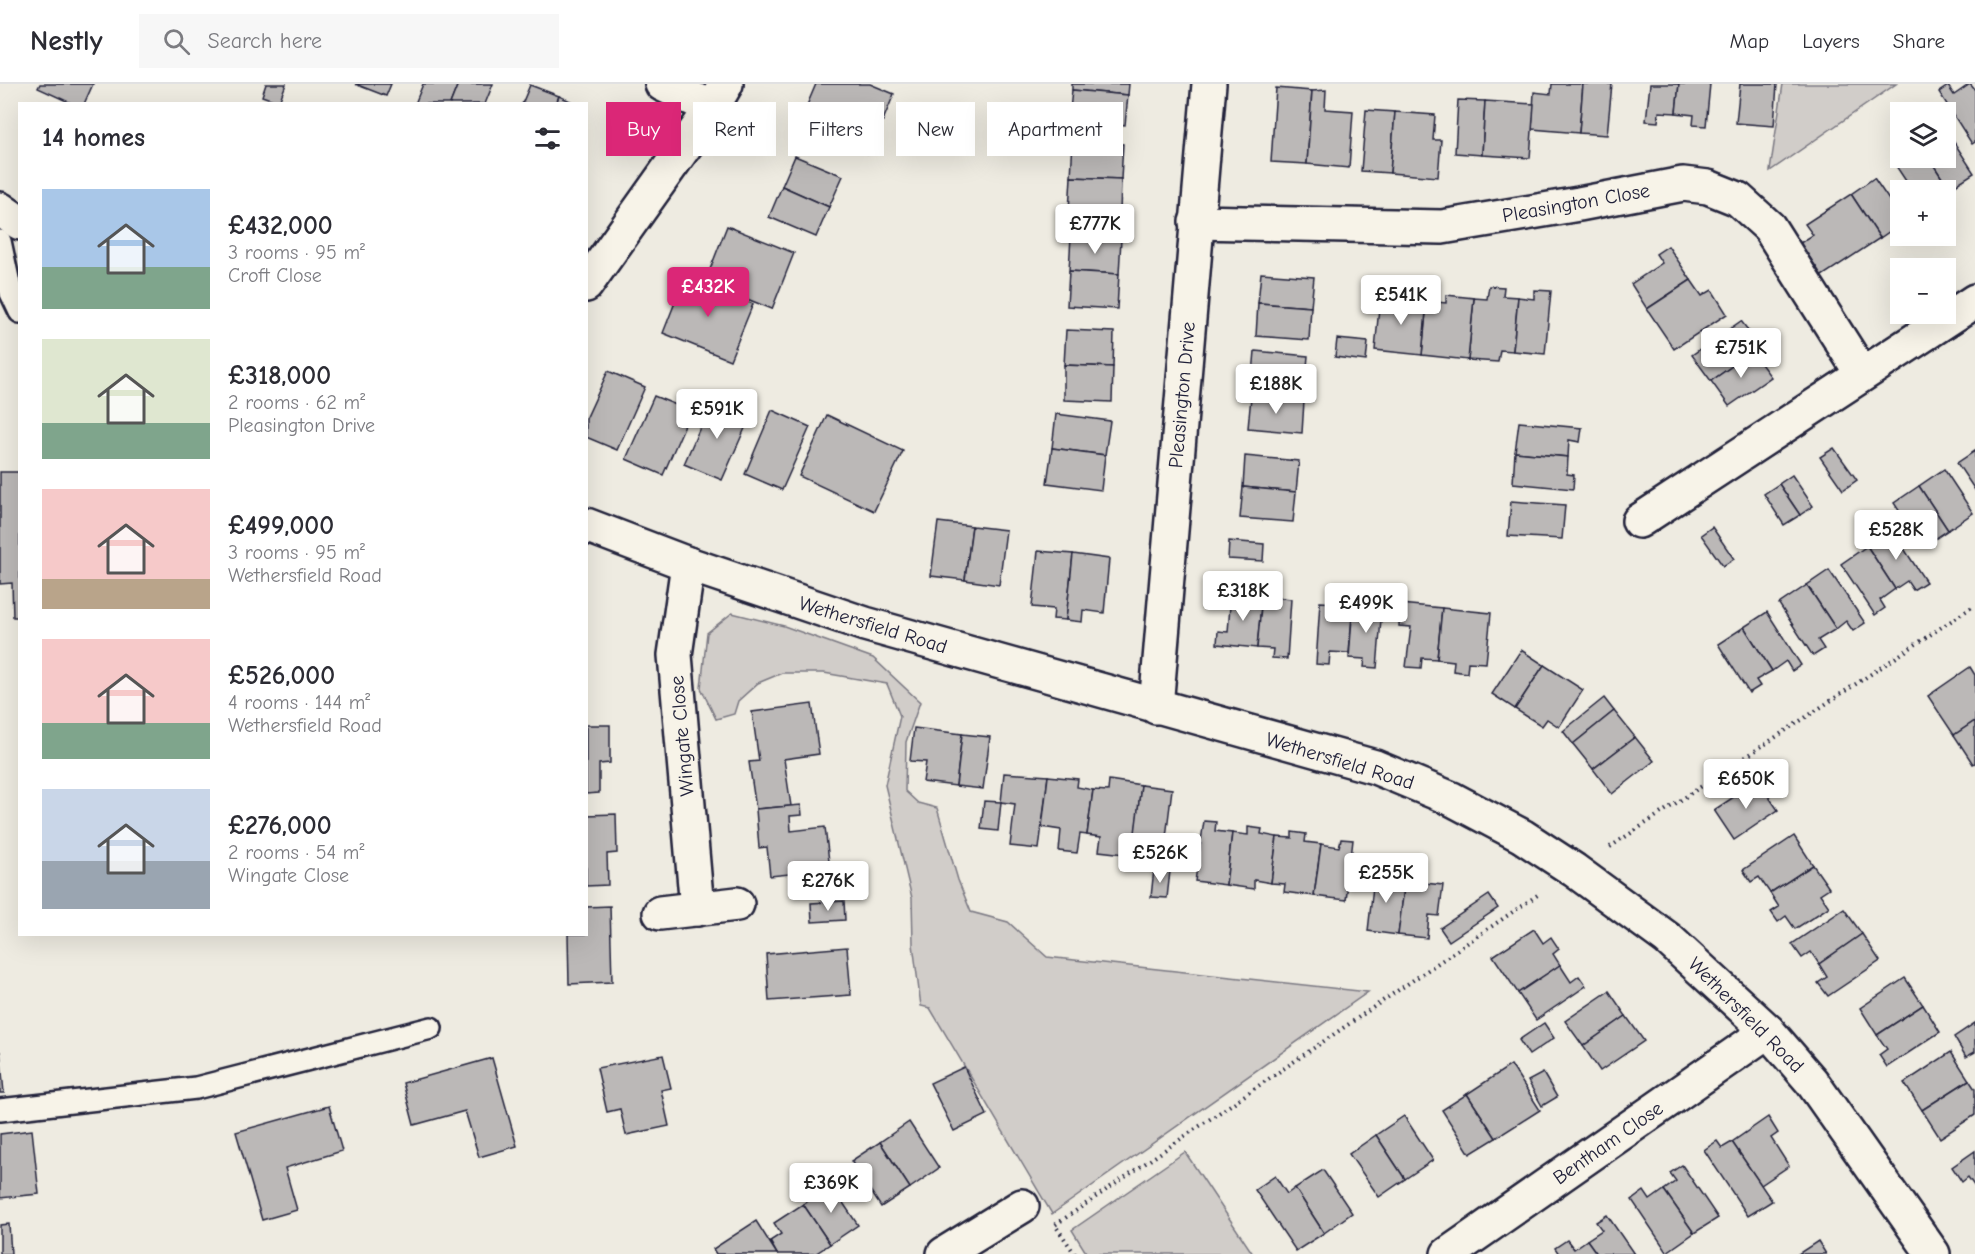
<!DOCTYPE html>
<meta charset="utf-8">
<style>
body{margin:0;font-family:"Comic Neue",sans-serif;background:#f7f7f7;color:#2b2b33;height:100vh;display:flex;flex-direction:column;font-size:22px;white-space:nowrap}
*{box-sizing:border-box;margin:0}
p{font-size:20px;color:#7c7c81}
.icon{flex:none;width:33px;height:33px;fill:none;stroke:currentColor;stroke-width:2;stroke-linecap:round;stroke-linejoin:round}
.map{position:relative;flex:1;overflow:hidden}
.details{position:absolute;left:18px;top:18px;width:570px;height:834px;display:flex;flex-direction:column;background:#fff;border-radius:0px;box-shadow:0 6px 24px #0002}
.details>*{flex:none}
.hud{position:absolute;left:606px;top:18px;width:570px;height:54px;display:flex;gap:12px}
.buttons{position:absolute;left:1890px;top:18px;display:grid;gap:12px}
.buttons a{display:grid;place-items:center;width:66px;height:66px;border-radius:0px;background:#fff;box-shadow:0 6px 24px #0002;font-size:30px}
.price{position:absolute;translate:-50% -51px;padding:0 14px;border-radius:6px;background:#fff;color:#222;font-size:20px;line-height:39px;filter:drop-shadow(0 2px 3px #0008)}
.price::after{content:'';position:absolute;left:50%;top:36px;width:18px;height:14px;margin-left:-9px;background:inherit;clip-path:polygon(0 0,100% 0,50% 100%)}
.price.active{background:#db2777;color:#fff}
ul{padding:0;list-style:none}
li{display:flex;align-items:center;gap:18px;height:150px;padding:0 24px}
li span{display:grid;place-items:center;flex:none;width:168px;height:120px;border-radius:0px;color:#555}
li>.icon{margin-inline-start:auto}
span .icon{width:72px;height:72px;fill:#fffc;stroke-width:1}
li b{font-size:26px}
h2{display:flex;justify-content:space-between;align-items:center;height:72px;padding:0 24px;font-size:26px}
.pill{padding:0 21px;border-radius:0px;background:#fff;box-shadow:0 6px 24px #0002;font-size:21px;line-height:54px}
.pill.active{background:#db2777;color:#fff}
header{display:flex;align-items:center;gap:36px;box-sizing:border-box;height:84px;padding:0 30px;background:#fff;border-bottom:2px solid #e1e1e2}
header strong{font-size:28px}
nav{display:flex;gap:33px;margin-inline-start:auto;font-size:21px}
.search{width:420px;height:54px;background:#f7f7f7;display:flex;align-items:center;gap:15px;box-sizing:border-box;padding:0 21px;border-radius:0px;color:#7c7c81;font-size:22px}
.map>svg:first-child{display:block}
.green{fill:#d1cdc9;stroke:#7a7882;stroke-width:1.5}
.building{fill:#bbb8b7;stroke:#22223b;stroke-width:1.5}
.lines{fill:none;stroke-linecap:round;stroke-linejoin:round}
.lane-casing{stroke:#22223b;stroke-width:26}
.street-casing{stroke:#22223b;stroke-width:38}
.path{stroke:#22223b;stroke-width:4;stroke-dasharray:1.5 4.5;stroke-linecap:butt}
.lane{stroke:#f7f3e8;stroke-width:21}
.street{stroke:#f7f3e8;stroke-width:33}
.labels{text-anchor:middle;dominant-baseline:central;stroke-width:5;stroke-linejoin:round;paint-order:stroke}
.street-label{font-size:20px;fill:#22223b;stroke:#f7f3e8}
</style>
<header>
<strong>Nestly</strong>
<div class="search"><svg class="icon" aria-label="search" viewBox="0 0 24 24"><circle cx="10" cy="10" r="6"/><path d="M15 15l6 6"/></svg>Search here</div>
<nav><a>Map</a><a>Layers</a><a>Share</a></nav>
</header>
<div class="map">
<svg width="1975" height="1170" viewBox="0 0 1975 1170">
<rect width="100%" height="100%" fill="#eeebe1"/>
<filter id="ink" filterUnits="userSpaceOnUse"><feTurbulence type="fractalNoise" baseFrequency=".0167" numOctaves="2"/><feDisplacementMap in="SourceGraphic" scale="12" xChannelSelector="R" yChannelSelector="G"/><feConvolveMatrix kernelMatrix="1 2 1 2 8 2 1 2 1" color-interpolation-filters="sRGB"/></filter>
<g filter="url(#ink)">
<g class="green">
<polygon points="1783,0 1896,0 1770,87"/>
<polygon points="732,529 784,542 873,574 920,618 906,658 905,707 918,719 937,724 958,796 971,828 1008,838 1047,873 1368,908 1052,1130 930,924 921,922 913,860 912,814 885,701 900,632 887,600 824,589 782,589 758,599 738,617 734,630 716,635 701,604 707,549"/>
<polygon points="1185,1068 1253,1170 1087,1170 1072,1146"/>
</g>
<g class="building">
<polygon points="40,0 93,0 84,20 73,20 38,4"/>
<polygon points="266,0 286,0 279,18 262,12"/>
<polygon points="355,0 391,0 386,12"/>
<polygon points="423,0 458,0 450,20 415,20"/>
<polygon points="458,0 493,0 485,20 450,20"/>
<polygon points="816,0 870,0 894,10 869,70 799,40"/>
<polygon points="1072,0 1129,0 1128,11 1072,6"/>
<polygon points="1552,0 1583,0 1579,49 1532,45 1534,8 1551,10"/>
<polygon points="1583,0 1612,0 1607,51 1579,49"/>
<polygon points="1650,0 1679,0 1676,29 1659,28 1658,38 1646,37"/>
<polygon points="1679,0 1710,0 1706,42 1693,41 1694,31 1676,29"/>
<polygon points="1740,0 1777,0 1774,42 1736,39"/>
<polygon points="1970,0 1975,6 1975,58 1972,60 1939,8 1948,2 1954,11"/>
<polygon points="530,1 559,12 556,20 522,20"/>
<polygon points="1276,4 1312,7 1307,80 1271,78"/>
<polygon points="1072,6 1128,11 1125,41 1069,36"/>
<polygon points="1326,6 1325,25 1353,27 1349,84 1307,80 1312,7"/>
<polygon points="559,12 577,20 556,20"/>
<polygon points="1458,16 1485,17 1482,71 1455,69"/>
<polygon points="1485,17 1534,20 1530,74 1482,71"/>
<polygon points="1366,26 1395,28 1390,89 1361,87"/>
<polygon points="1395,28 1435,31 1433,56 1441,56 1438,93 1390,89"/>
<polygon points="1946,46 1974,89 1949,105 1929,74 1946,74"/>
<polygon points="1073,57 1123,60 1121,95 1071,93"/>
<polygon points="795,72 843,92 829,123 782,102"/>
<polygon points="1902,74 1929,74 1949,105 1946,107 1912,106 1894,79"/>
<polygon points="1071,93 1121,95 1120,130 1069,127"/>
<polygon points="1874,94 1900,132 1900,140 1880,154 1851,110"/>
<polygon points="782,102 829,123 816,153 769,133"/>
<polygon points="1851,110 1880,154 1822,192 1800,159 1813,151 1805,140"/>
<polygon points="727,142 794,169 772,225 705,198"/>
<polygon points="1071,152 1121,155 1119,190 1069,187"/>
<polygon points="1668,162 1691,196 1647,225 1631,200 1662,179 1656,170"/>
<polygon points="1069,187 1119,190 1117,225 1067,222"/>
<polygon points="1261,189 1314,193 1311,223 1258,219"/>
<polygon points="685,193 753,220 730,276 663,249"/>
<polygon points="1691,196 1702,212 1712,206 1727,230 1674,265 1647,225"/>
<polygon points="1489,202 1504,203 1503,212 1518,213 1513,267 1500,266 1498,278 1468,276 1474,214 1487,215"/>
<polygon points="1534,206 1551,207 1545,270 1513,267 1518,213 1534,215"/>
<polygon points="1446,211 1474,214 1468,276 1422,271 1427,217 1446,219"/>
<polygon points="1380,213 1427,217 1422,271 1375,266"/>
<polygon points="1258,219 1311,223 1309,256 1256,252"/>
<polygon points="1741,237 1751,250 1744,255 1752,268 1711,297 1692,271"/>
<polygon points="1066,246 1114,248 1113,283 1064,281"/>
<polygon points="1337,255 1368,258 1366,277 1335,273"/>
<polygon points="1255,267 1308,272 1304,317 1251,313"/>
<polygon points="1752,268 1771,293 1729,322 1711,297"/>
<polygon points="1064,281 1113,283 1112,318 1064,316"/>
<polygon points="608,287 645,303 617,366 586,353 586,335"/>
<polygon points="654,312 691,327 663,391 626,375"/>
<polygon points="1251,313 1304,317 1302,349 1248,344"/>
<polygon points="712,316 750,333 722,396 684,380"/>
<polygon points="772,326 810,343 782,406 745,390"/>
<polygon points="1056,330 1110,337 1105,371 1052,364"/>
<polygon points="827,331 903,367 874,427 799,392"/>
<polygon points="1519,338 1582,344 1580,358 1569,356 1568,373 1515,368"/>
<polygon points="1052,364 1105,371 1101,406 1047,399"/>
<polygon points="1834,364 1857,396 1843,406 1820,373"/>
<polygon points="1975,367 1975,406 1957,379"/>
<polygon points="1515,368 1568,373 1567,390 1574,391 1573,405 1513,399"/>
<polygon points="1245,372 1299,377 1296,408 1243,403"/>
<polygon points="1944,385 1973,429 1948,446 1919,402"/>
<polygon points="0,388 20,388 20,533 13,533 12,499 0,500"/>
<polygon points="1792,391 1813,422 1800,431 1779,400"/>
<polygon points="1779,400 1800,431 1784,441 1764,410"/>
<polygon points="1919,402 1948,446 1923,463 1894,419"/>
<polygon points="1243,403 1296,408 1293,438 1240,434"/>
<polygon points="1511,417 1565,421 1562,455 1508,452"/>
<polygon points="938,438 972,442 965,496 931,492"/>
<polygon points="972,442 1006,446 999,501 965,496"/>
<polygon points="1712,443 1734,475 1723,482 1701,451"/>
<polygon points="1891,445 1926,498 1913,506 1907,497 1895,505 1867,462"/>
<polygon points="1229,457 1264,460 1263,477 1228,475"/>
<polygon points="1867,462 1895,505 1880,516 1885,524 1875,531 1841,480"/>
<polygon points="1038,467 1073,470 1066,536 1053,535 1054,525 1032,523"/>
<polygon points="1073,470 1109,475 1104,529 1083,526 1082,538 1066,536"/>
<polygon points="1829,486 1865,539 1853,547 1846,537 1836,545 1807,501"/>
<polygon points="1807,501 1836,545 1818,556 1824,565 1813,572 1779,520"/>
<polygon points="1231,509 1262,512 1257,564 1217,560 1218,547 1228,548"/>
<polygon points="1262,512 1291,515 1287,575 1272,574 1273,565 1257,564"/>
<polygon points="1320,518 1353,520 1349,569 1330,568 1329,581 1316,580"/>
<polygon points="1353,520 1382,523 1377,584 1364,583 1365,575 1349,574"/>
<polygon points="1400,520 1442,524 1437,575 1422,574 1421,584 1406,583 1411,543 1399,542"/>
<polygon points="1442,524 1491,529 1486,579 1468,578 1467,589 1453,587 1454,577 1437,575"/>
<polygon points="1767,528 1801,581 1792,587 1786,577 1772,587 1744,543"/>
<polygon points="1744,543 1772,587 1756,596 1760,602 1749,609 1718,560"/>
<polygon points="1521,566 1544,581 1515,625 1492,610"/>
<polygon points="1544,581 1583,606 1559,643 1547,635 1542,642 1515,625"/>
<polygon points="1970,583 1975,591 1975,637 1954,651 1928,612"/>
<polygon points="1604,614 1614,627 1573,660 1563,647"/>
<polygon points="812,620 819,670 784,675 791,722 756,725 749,678 759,677 752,628"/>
<polygon points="1614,627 1635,653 1593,685 1573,660"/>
<polygon points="1975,637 1975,679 1973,680 1954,651"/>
<polygon points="586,641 610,641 610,679 599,680 599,709 586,710"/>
<polygon points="914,644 962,650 956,702 923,698 926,678 910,677"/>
<polygon points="962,650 990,653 983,705 956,702"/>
<polygon points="1635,653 1654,677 1612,710 1593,685"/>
<polygon points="1004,689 1048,692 1039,765 1010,762 1015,720 1001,718"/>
<polygon points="1048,692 1078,695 1077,703 1093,706 1087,751 1080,750 1077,769 1059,767 1061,746 1042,743"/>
<polygon points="1109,696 1141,701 1133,771 1099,767 1101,753 1087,751 1093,706 1108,707"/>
<polygon points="1758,697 1778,726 1734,756 1714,726"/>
<polygon points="1141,701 1172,705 1165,761 1134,757"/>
<polygon points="984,717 1001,718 998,747 981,745"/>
<polygon points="801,721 802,731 790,732 791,747 825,743 830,786 770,792 767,763 759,764 756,725"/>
<polygon points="616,730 617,769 607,770 608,801 586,802 586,731"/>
<polygon points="1204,737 1216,738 1215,747 1232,749 1226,801 1195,797"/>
<polygon points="1248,743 1262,745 1261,750 1277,753 1271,799 1254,796 1254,805 1226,801 1232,749 1248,751"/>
<polygon points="1292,748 1306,750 1305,758 1321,760 1314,812 1284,808 1285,800 1271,799 1277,753 1292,754"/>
<polygon points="1794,752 1813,781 1770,809 1759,793 1751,798 1743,786"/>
<polygon points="1341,755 1353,756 1346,816 1314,812 1321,760 1339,763"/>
<polygon points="1813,781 1829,804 1820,810 1829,823 1795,845 1786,832 1778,838 1771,828 1779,823 1770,809"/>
<polygon points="1154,785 1170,787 1167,814 1151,813"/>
<polygon points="1375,785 1389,786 1388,795 1405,797 1398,851 1368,847"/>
<polygon points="1405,797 1443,801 1439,832 1429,831 1427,854 1398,851"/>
<polygon points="1489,811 1498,824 1449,857 1440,844"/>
<polygon points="844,817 845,836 812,838 811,819"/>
<polygon points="610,822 612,898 569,900 568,850 586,850 586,823"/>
<polygon points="1844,825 1862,850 1819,880 1811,868 1802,874 1792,860"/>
<polygon points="1534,845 1543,859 1551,853 1559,865 1553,870 1560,881 1518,909 1493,872"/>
<polygon points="1862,850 1880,877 1828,912 1818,899 1827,893 1819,880"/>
<polygon points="847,863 851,911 769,917 766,870"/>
<polygon points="1560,881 1571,898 1579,892 1586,902 1536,936 1518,909"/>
<polygon points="1905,894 1923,921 1877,951 1860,924"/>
<polygon points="1609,907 1626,932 1583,962 1565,937"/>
<polygon points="1923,921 1940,948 1887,983 1879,971 1887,965 1877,951"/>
<polygon points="1626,932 1644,957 1600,987 1583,962"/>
<polygon points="1544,939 1554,954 1529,971 1519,956"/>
<polygon points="1975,939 1975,968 1966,973 1954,953"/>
<polygon points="0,967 4,1009 0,1009"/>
<polygon points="1951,968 1969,996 1922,1026 1904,999"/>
<polygon points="663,971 671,1004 661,1006 669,1042 626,1051 620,1025 607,1028 597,984"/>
<polygon points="492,974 517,1062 479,1073 465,1027 414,1041 403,999"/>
<polygon points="1511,981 1540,1026 1496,1054 1467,1010"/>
<polygon points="964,983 987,1031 954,1047 930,999"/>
<polygon points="1543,989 1557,1013 1542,1022 1528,997"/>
<polygon points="1969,996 1975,1005 1975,1031 1940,1054 1922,1026"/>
<polygon points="1467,1010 1496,1054 1470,1070 1442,1026"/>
<polygon points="329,1022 342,1067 285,1084 297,1126 262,1136 236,1048"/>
<polygon points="1404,1032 1433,1076 1405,1095 1376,1051"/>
<polygon points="1768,1033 1778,1049 1771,1054 1789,1082 1761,1101 1732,1058"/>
<polygon points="909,1038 939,1084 910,1104 880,1058"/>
<polygon points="32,1046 39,1110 0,1114 0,1050"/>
<polygon points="1376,1051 1405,1095 1379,1113 1349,1070"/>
<polygon points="1717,1057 1722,1064 1732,1058 1772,1117 1748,1132 1704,1066"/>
<polygon points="880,1058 910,1104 881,1123 851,1077"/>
<polygon points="1975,1067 1975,1103 1968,1093 1962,1098 1952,1083"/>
<polygon points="1682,1081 1718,1134 1694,1149 1664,1106 1676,1097 1670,1089"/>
<polygon points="1323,1086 1352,1129 1324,1149 1295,1104"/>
<polygon points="1275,1092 1287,1110 1295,1104 1324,1149 1296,1167 1255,1106"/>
<polygon points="831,1101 858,1141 830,1160 803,1120"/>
<polygon points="1664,1106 1694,1149 1667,1168 1632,1116 1644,1107 1650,1116"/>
<polygon points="803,1120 830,1160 815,1170 777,1170 770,1157 781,1150 774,1139"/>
<polygon points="1607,1131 1634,1170 1597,1170 1587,1156 1602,1146 1596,1138"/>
<polygon points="756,1137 777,1170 716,1170 713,1165"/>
<polygon points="9,1140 11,1170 0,1170 0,1141"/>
<polygon points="1567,1156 1574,1165 1587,1156 1597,1170 1559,1170 1555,1164"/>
<polygon points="1818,1157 1826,1170 1798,1170"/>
</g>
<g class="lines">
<defs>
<g id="lane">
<polyline points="0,157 11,209 20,228"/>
<polyline points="0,1026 196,1004 431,944"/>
</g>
<g id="street">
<polyline points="662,0 712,24"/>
<polyline points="0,125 20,139"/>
<polyline points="1196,138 1442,143 1579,120 1683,100 1708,103 1738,115 1769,143 1862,290"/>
<polyline points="586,201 712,24 726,0"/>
<polyline points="1639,437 1975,217"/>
<polyline points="586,441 688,480 865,540 1375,683 1452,715 1522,752 1574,786 1668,855 1768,947 1812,998 1933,1170"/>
<polyline points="688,480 675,571 697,825"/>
<polyline points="1156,623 1209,0"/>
<polyline points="660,829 737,820"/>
<polyline points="944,1170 1022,1122"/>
<polyline points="1448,1170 1768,947"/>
</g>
</defs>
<use href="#lane" class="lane-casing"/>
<use href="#street" class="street-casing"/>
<g class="path">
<polyline points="1610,763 1975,521"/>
<polyline points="1075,1170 1055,1141 1539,810"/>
</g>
<use href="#lane" class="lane"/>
<use href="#street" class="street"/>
</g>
</g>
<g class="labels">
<g class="street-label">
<text transform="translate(1576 119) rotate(-10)">Pleasington Close</text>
<text transform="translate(1182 311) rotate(-85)">Pleasington Drive</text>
<text transform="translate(873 541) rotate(17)">Wethersfield Road</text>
<text transform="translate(682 652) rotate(-95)">Wingate Close</text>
<text transform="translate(1340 677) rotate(17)">Wethersfield Road</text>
<text transform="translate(1746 931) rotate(45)">Wethersfield Road</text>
<text transform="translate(1608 1059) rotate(-35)">Bentham Close</text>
</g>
</g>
</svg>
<div class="buttons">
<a><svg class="icon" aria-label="layers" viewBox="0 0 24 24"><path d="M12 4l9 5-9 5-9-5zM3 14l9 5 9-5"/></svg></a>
<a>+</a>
<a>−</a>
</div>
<b class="price" style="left:1095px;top:171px">£777K</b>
<b class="price active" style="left:708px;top:234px">£432K</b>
<b class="price" style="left:1401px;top:242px">£541K</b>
<b class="price" style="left:1741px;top:295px">£751K</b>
<b class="price" style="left:1276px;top:331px">£188K</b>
<b class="price" style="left:717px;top:356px">£591K</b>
<b class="price" style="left:1896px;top:477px">£528K</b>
<b class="price" style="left:1243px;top:538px">£318K</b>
<b class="price" style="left:1366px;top:550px">£499K</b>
<b class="price" style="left:1746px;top:726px">£650K</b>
<b class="price" style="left:1160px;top:800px">£526K</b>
<b class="price" style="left:1386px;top:820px">£255K</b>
<b class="price" style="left:828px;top:828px">£276K</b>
<b class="price" style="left:831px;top:1130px">£369K</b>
<div class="hud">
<a class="pill active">Buy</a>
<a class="pill">Rent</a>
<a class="pill">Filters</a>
<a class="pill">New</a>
<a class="pill">Apartment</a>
</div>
<section class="details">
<h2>14 homes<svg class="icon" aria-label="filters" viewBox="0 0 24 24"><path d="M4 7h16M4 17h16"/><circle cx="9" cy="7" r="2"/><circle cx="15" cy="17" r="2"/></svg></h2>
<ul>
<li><span style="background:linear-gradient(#a9c7e8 65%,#7fa58c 0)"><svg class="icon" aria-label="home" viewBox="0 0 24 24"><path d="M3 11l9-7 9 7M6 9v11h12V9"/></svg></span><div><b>£432,000</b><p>3 rooms · 95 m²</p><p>Croft Close</p></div></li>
<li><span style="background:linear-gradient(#dfe7d0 70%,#7fa58c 0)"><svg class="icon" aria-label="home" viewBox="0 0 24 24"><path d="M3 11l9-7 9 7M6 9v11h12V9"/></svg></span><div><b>£318,000</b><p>2 rooms · 62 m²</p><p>Pleasington Drive</p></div></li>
<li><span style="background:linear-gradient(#f6c9c9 75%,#b9a48a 0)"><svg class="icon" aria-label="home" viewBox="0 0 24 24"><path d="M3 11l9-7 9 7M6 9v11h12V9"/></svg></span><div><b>£499,000</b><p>3 rooms · 95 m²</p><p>Wethersfield Road</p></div></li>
<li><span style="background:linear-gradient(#f6c9c9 70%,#7fa58c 0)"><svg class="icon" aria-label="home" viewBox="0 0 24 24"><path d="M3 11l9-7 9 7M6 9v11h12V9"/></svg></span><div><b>£526,000</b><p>4 rooms · 144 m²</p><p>Wethersfield Road</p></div></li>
<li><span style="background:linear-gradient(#c9d6e8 60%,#9aa5b1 0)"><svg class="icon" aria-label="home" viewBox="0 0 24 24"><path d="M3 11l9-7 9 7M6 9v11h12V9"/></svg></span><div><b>£276,000</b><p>2 rooms · 54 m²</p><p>Wingate Close</p></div></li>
</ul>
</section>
</div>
